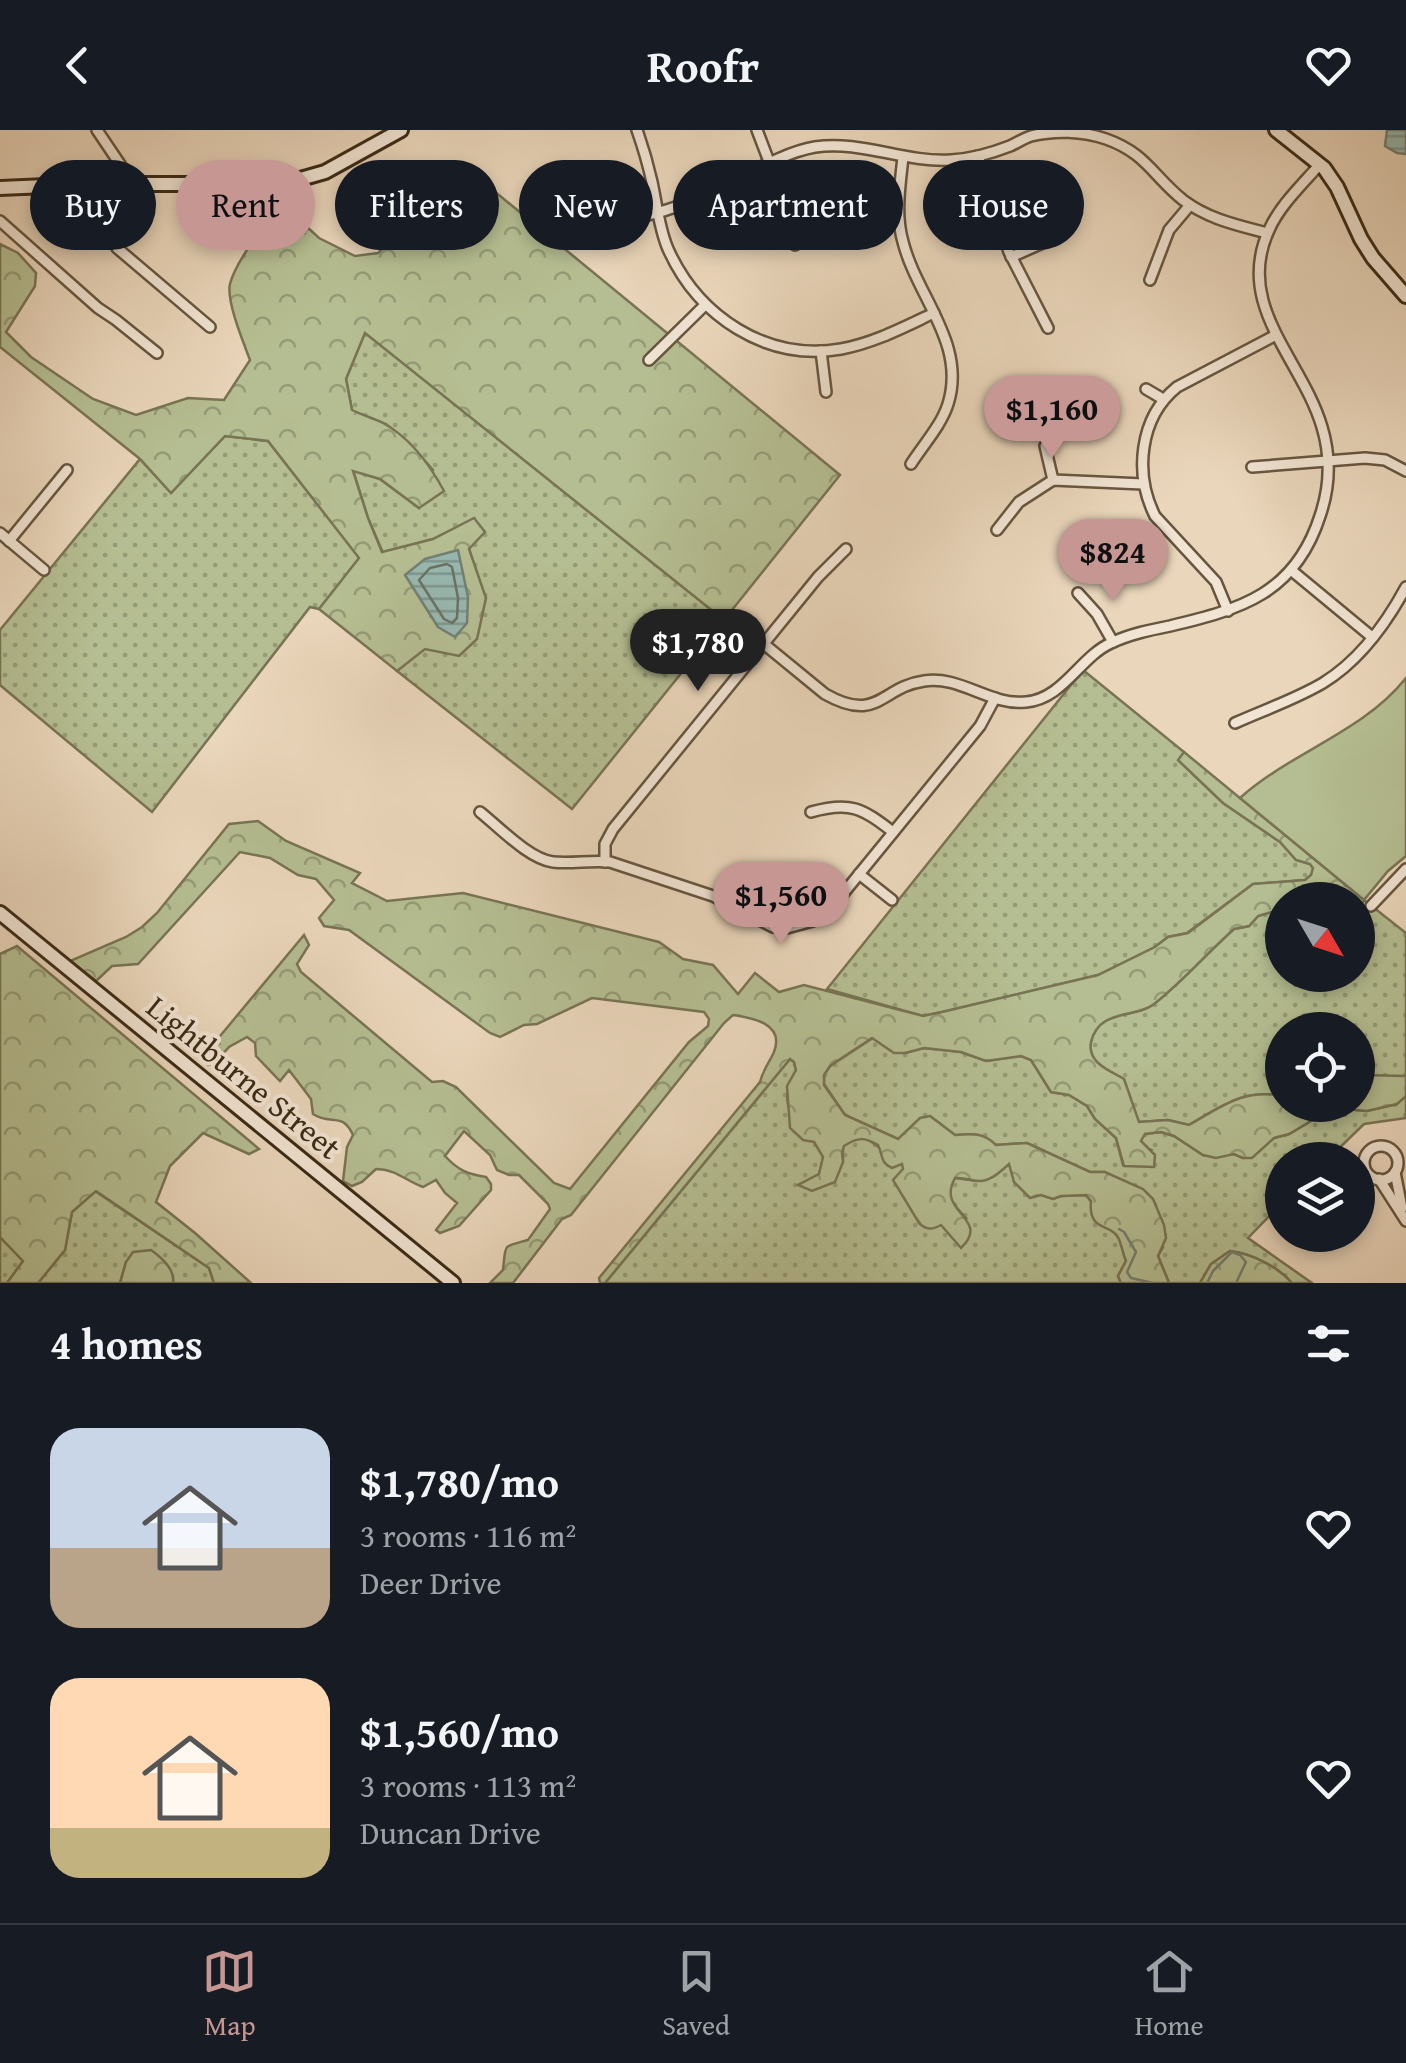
<!DOCTYPE html>
<meta charset="utf-8">
<style>
body{margin:0;font-family:"Gentium Book Plus",serif;background:#242831;color:#f1f3f6;height:100vh;display:flex;flex-direction:column;font-size:38px;white-space:nowrap}
*{box-sizing:border-box;margin:0}
p{font-size:32px;color:#9ea1a6}
.icon{flex:none;width:55px;height:55px;fill:none;stroke:currentColor;stroke-width:2;stroke-linecap:round;stroke-linejoin:round}
.map{position:relative;height:1153px;overflow:hidden}
.side{display:flex;flex-direction:column;background:#171b24;flex:1}
.side>*{flex:none}
.banner{position:absolute;left:30px;top:30px;width:1348px;height:90px;display:flex;gap:20px}
.needle{width:65px;rotate:129deg}
.fabs{position:absolute;left:1265px;top:752px;display:grid;gap:20px}
.fabs a{display:grid;place-items:center;width:110px;height:110px;border-radius:50%;background:#171b24;box-shadow:0 5px 15px #0003;font-size:50px}
.price{position:absolute;translate:-50% -85px;padding:0 22px;border-radius:35px;background:#c59692;color:#111;font-size:32px;line-height:65px;filter:drop-shadow(0 2px 5px #0008)}
.price::after{content:'';position:absolute;left:50%;top:60px;width:30px;height:22px;margin-left:-15px;background:inherit;clip-path:polygon(0 0,100% 0,50% 100%)}
.price.current{background:#222;color:#fff}
ul{padding:0;list-style:none}
li{display:flex;align-items:center;gap:30px;height:250px;padding:0 50px}
li span{display:grid;place-items:center;flex:none;width:280px;height:200px;border-radius:30px;color:#555}
li>.icon{margin-inline-start:auto}
span .icon{width:120px;height:120px;fill:#fffc;stroke-width:1}
li b{font-size:42px}
h2{display:flex;justify-content:space-between;align-items:center;height:120px;padding:0 50px;font-size:42px}
.pill{padding:0 35px;border-radius:45px;background:#171b24;box-shadow:0 5px 15px #0003;font-size:35px;line-height:90px}
.pill.current{background:#c59692;color:#111}
header{display:flex;justify-content:space-between;align-items:center;height:130px;padding:0 50px;background:#171b24;font-size:45px;font-weight:600}
.tab-bar{display:flex;justify-content:space-around;align-items:center;height:140px;border-top:2px solid #363941;background:#171b24;font-size:28px;color:#9ea1a6}
.tab-bar a{display:grid;justify-items:center;gap:5px}
.tab-bar .current{color:#c59692}
.map>svg:first-child{display:block}
.grass{fill:url(#grass-dots);stroke:#787454;stroke-width:2.5}
.forest{fill:url(#forest-crowns);stroke:#787454;stroke-width:2.5}
.park{fill:#b5be92;stroke:#787454;stroke-width:2.5}
.water{fill:url(#water-rules);stroke:#738073;stroke-width:2.5}
.lines{fill:none;stroke-linecap:round;stroke-linejoin:round}
.shore{stroke:#6a7264;stroke-width:2.5}
.stream{stroke:#738073;stroke-width:2.5}
.street-casing{stroke:#67563f;stroke-width:14}
.secondary-casing{stroke:#3b2b16;stroke-width:18}
.street{stroke:#f1e4d3;stroke-width:9}
.secondary{stroke:#f1e4d3;stroke-width:12}
.labels{text-anchor:middle;dominant-baseline:central;stroke-width:8;stroke-linejoin:round;paint-order:stroke}
.street-label{font-size:32px;fill:#3b2b16;stroke:#f1e4d3}
</style>
<header><svg class="icon" aria-label="back" viewBox="0 0 24 24"><path d="M15 5l-7 7 7 7"/></svg>Roofr<svg class="icon" aria-label="heart" viewBox="0 0 24 24"><path d="M12 20l-8-8c-3-5 5-10 8-4 3-6 11-1 8 4z"/></svg></header>
<div class="map">
<svg width="1406" height="1153" viewBox="0 0 1406 1153">
<defs>
<pattern id="grass-dots" width="8" height="8" patternUnits="userSpaceOnUse" patternTransform="scale(2.5)"><rect width="8" height="8" fill="#b5be92"/><path d="M2 2h.1M6 6h.1" fill="none" stroke="#949b76" stroke-width="1.8" stroke-linecap="round"/></pattern>
<pattern id="forest-crowns" width="20" height="18" patternUnits="userSpaceOnUse" patternTransform="scale(2.5)"><rect width="20" height="18" fill="#b5be92"/><path d="M2 6a3 3 0 1 1 6 0M12 15a3 3 0 1 1 6 0" fill="none" stroke="#949b76"/></pattern>
<pattern id="water-rules" width="6" height="5" patternUnits="userSpaceOnUse" patternTransform="scale(2.5)"><rect width="6" height="5" fill="#98b9b1"/><path d="M0 2.5h6" fill="none" stroke="#7d978f"/></pattern>
</defs>
<rect width="100%" height="100%" fill="#ead6bb"/>
<filter id="stains"><feTurbulence type="fractalNoise" baseFrequency=".002" numOctaves="4"/><feColorMatrix values="0 0 0 0 .2 0 0 0 0 .09 0 0 0 0 .02 0 0 0 .5 -.17"/></filter>
<radialGradient id="worn" r=".72"><stop offset=".6" stop-color="#630" stop-opacity="0"/><stop offset="1" stop-color="#630" stop-opacity=".3"/></radialGradient>
<g class="grass">
<polygon points="365,202 724,490 572,679 397,541 485,468 469,419 474,389 433,409 383,423 368,388 353,340 380,349 419,378 433,340 409,313 386,294 352,281 346,249"/>
<polygon points="225,306 268,311 360,428 319,479 310,477 152,682 0,555 0,500 140,329 171,363"/>
<polygon points="1083,540 1184,622 1179,631 1223,673 1280,712 1296,730 1310,734 1313,738 1312,745 1305,750 1253,754 1187,803 1168,807 1155,817 1098,845 942,882 923,886 827,859"/>
<path d="M 1364,770 L 1406,803 L 1406,946 L 1358,947 L 1358,900 L 1282,900 L 1282,966 C 1244,958 1221,977 1189,995 L 1168,990 L 1138,992 L 1124,949 C 1109,940 1087,933 1091,912 C 1099,878 1135,889 1154,874 C 1183,851 1207,823 1234,799 L 1249,796 L 1258,786 L 1280,779 L 1282,779 L 1282,845 L 1358,845 L 1358,779 Z"/>
<path d="M 873,908 L 884,916 L 905,923 L 924,918 L 961,922 L 986,931 L 1021,926 L 1031,930 L 1051,962 L 1069,965 L 1087,976 L 1095,989 L 1116,1008 L 1123,1035 L 1151,1020 L 1144,1017 L 1140,1011 L 1144,1004 L 1161,1002 L 1174,1006 L 1203,1025 L 1234,1024 L 1243,1028 L 1274,1008 L 1289,1004 L 1333,978 L 1367,981 L 1396,974 L 1406,966 L 1406,988 L 1364,994 L 1327,1030 L 1282,1030 L 1282,1073 L 1248,1108 L 1312,1153 L 1292,1153 C 1277,1136 1252,1124 1230,1121 L 1211,1134 L 1200,1153 L 1169,1153 L 1158,1126 L 1163,1117 L 1105,1042 L 1090,1042 L 1027,1013 L 995,1015 C 983,1002 972,1004 955,1005 L 930,986 L 898,1009 L 845,985 L 824,954 L 824,945 L 830,936 Z"/>
<path d="M 790,929 L 794,932 L 796,940 C 776,975 793,987 815,1013 C 819,1018 822,1021 823,1028 C 823,1033 820,1039 819,1044 L 799,1055 L 843,1032 L 843,1016 L 856,1008 L 866,1008 L 901,1033 L 941,1095 L 966,1088 C 952,1073 944,1068 955,1048 L 977,1051 L 1010,1034 L 1041,1065 L 1053,1069 L 1061,1066 L 1086,1065 L 1120,1110 L 1126,1131 L 1118,1146 L 1121,1153 L 605,1153 Z"/>
<polygon points="95,1061 209,1138 214,1153 173,1153 173,1146 126,1132 120,1153 38,1153 65,1120 72,1082"/>
<polygon points="0,1107 23,1131 7,1153 0,1153"/>
</g>
<g class="forest">
<path d="M 460,33 L 840,345 L 724,490 L 365,203 L 346,249 L 352,280 C 362,285 373,288 383,293 C 409,307 430,335 444,361 L 419,378 L 380,349 L 353,341 L 368,388 L 382,422 L 433,409 L 474,388 L 485,402 L 469,419 L 486,468 L 477,509 L 459,526 L 425,519 L 397,541 L 319,479 L 359,428 L 268,311 L 225,306 L 171,363 L 140,329 L 0,217 L 0,114 L 18,123 L 36,143 L 35,156 L 6,202 L 31,227 L 93,269 L 136,285 L 188,268 L 224,270 L 250,230 C 244,214 226,171 230,154 C 236,130 266,94 281,73 L 319,108 L 355,126 L 378,123 L 428,71 Z"/>
<path d="M 1184,622 L 1364,770 L 1358,779 L 1358,770 L 1282,770 L 1282,779 L 1258,786 L 1249,796 L 1234,799 C 1207,823 1183,851 1154,874 C 1135,889 1099,878 1091,912 C 1087,933 1109,940 1124,949 L 1139,992 L 1168,990 L 1189,995 C 1221,977 1244,958 1282,966 L 1282,975 L 1358,975 L 1358,947 L 1362,945 L 1406,946 L 1406,966 L 1397,974 L 1367,981 L 1333,978 L 1289,1004 L 1274,1008 L 1252,1028 L 1243,1028 L 1234,1024 L 1216,1028 L 1203,1025 L 1174,1006 L 1161,1002 L 1145,1004 L 1141,1011 L 1155,1025 L 1154,1037 L 1124,1036 L 1116,1008 L 1095,989 L 1087,976 L 1069,965 L 1051,962 L 1031,930 L 1021,926 L 986,931 L 961,922 L 924,918 L 905,923 L 894,923 L 872,908 L 830,936 L 824,945 L 824,955 L 845,985 L 898,1009 L 920,988 L 930,986 L 955,1005 C 972,1004 983,1002 996,1015 L 1027,1013 L 1090,1042 L 1105,1042 L 1143,1059 L 1153,1069 L 1164,1095 L 1166,1108 L 1158,1126 L 1169,1153 L 1121,1153 L 1118,1146 L 1126,1131 C 1123,1124 1121,1113 1118,1107 C 1110,1093 1088,1102 1091,1071 L 1086,1065 L 1061,1066 L 1053,1069 L 1041,1065 L 1030,1068 L 1014,1052 L 1009,1034 C 1001,1041 991,1051 980,1051 C 971,1051 965,1047 955,1048 C 935,1083 992,1088 961,1118 L 941,1095 C 932,1100 926,1100 919,1093 L 893,1050 L 903,1039 L 902,1034 L 892,1038 C 880,1033 883,1025 878,1015 C 864,1007 858,1007 844,1016 L 842,1023 L 843,1032 L 835,1052 L 812,1061 L 798,1055 L 819,1044 L 823,1027 L 814,1012 L 803,1010 L 790,998 L 787,956 L 796,940 L 794,932 L 790,929 L 605,1153 L 600,1153 L 599,1148 L 760,952 C 763,940 769,933 774,922 C 785,893 752,888 733,885 L 724,893 L 571,1085 L 562,1089 L 513,1153 L 490,1153 L 503,1140 C 506,1113 502,1117 528,1110 L 550,1079 L 548,1074 L 519,1045 L 509,1045 L 497,1040 L 490,1025 L 464,1001 L 445,1026 C 458,1040 467,1044 486,1047 L 491,1054 L 491,1060 L 459,1096 L 440,1103 L 436,1100 L 457,1073 L 445,1063 L 436,1050 L 423,1057 C 406,1051 396,1039 376,1039 L 362,1052 L 352,1056 L 343,1051 L 347,1017 L 353,1005 C 342,981 331,996 313,984 L 311,969 L 289,940 L 280,951 L 256,926 L 255,913 L 247,907 L 229,917 L 214,934 L 208,935 L 204,931 L 206,923 L 304,805 L 309,815 L 297,834 L 301,842 L 432,952 L 443,951 L 456,957 L 554,1053 L 570,1059 L 689,912 L 708,896 L 709,889 L 704,882 L 592,868 L 537,894 L 524,895 L 500,907 L 490,903 L 349,800 L 324,796 L 319,788 L 334,770 L 316,749 L 298,745 L 270,728 L 240,722 L 138,834 L 112,836 L 96,851 L 70,831 L 126,807 L 142,797 L 157,783 L 229,694 L 258,691 L 286,711 L 360,743 L 352,753 L 387,771 L 463,763 L 659,812 L 683,829 L 713,835 L 738,864 L 755,843 L 779,862 L 804,855 L 923,886 L 942,882 L 1098,845 L 1155,817 L 1168,807 L 1188,803 L 1253,754 L 1305,750 L 1311,745 L 1313,738 L 1310,734 L 1296,730 L 1280,712 L 1223,673 L 1178,630 Z"/>
<polygon points="17,816 259,1019 249,1024 203,1003 170,1036 156,1072 195,1103 251,1153 214,1153 209,1138 96,1061 72,1082 65,1120 38,1153 7,1153 23,1131 0,1107 0,824"/>
<path d="M 151,1120 C 162,1128 175,1139 173,1153 L 120,1153 L 126,1132 L 133,1122 Z"/>
<path d="M 1230,1121 C 1252,1124 1277,1136 1292,1153 L 1200,1153 L 1211,1134 Z"/>
</g>
<path class="park" d="M 1406,548 L 1406,726 L 1388,741 L 1364,770 L 1240,668 C 1291,622 1362,603 1406,548 Z"/>
<g class="water">
<polygon points="1387,0 1406,0 1406,24 1397,23 1385,16"/>
<polygon points="458,420 468,467 467,493 455,507 438,497 405,445 425,429"/>
</g>
<g class="lines">
<polygon class="shore" points="447,434 452,437 458,468 457,488 452,493 444,489 419,450 430,438"/>
<g class="stream">
<polyline points="1119,1099 1124,1102 1136,1122 1127,1142 1131,1148 1153,1153"/>
<polyline points="1207,1153 1213,1141 1232,1122 1240,1125 1246,1132 1236,1153"/>
</g>
<defs>
<g id="street">
<polyline points="97,0 134,55"/>
<path d="M 637,0 C 643,17 648,34 652,52 C 657,75 659,98 668,119 C 698,186 766,232 841,219 C 874,213 904,197 934,183"/>
<polyline points="757,0 789,84 795,115"/>
<polyline points="978,26 1009,122 1048,198"/>
<path d="M 903,27 C 900,56 895,84 903,112 C 917,167 967,214 948,274 C 941,296 923,315 911,334"/>
<path d="M 552,45 C 561,54 570,64 580,72 C 649,123 748,28 815,17 C 861,10 905,33 951,30 C 972,29 992,23 1010,16 C 1017,13 1024,8 1031,6 C 1055,0 1083,1 1106,9 C 1146,23 1153,46 1183,70 C 1208,89 1237,95 1267,103"/>
<polyline points="110,54 110,97 117,118 210,197"/>
<polyline points="0,91 98,178 116,190 157,223"/>
<polyline points="1011,127 1054,108"/>
<polyline points="1150,150 1169,100 1190,75"/>
<polyline points="821,221 826,262"/>
<polyline points="649,230 705,175"/>
<polyline points="1146,259 1163,269"/>
<polyline points="1045,316 1053,350"/>
<polyline points="1252,337 1365,328 1385,330 1406,341"/>
<polyline points="997,400 1019,372 1053,350 1143,354"/>
<polyline points="0,403 44,440"/>
<polyline points="9,411 67,340"/>
<polyline points="1291,440 1372,507"/>
<polyline points="1078,463 1097,484 1113,512"/>
<path d="M 1228,481 L 1216,452 L 1155,386 C 1134,344 1139,288 1177,257 L 1276,205"/>
<path d="M 736,491 L 825,564 C 878,594 881,557 924,551 C 960,545 990,576 1026,572 C 1063,569 1080,527 1111,513 C 1130,504 1150,500 1170,496 C 1241,479 1295,464 1320,386 C 1330,357 1331,327 1322,297 C 1302,229 1234,176 1269,100 C 1280,75 1302,55 1320,34"/>
<path d="M 1235,593 C 1264,580 1296,569 1323,553 C 1359,531 1386,494 1406,457"/>
<path d="M 480,682 C 499,697 529,729 553,732 C 572,734 591,730 610,732 L 713,766 L 773,797 L 787,798 L 813,791 L 838,770 L 980,596 L 995,568"/>
<path d="M 811,682 C 850,671 862,678 893,702"/>
<polyline points="605,732 605,714 613,699 818,447 846,419"/>
<polyline points="859,744 892,770"/>
<polyline points="1371,776 1406,739"/>
<circle cx="1381" cy="1033" r="17"/>
<polyline points="1395,1042 1402,1078"/>
<polyline points="1379,1049 1406,1091"/>
</g>
<g id="secondary">
<polyline points="1276,0 1324,38 1337,57 1361,109 1373,128 1406,166"/>
<polyline points="0,58 93,54 283,54 325,42 401,0"/>
<polyline points="0,783 453,1153"/>
</g>
</defs>
<use href="#street" class="street-casing"/>
<use href="#secondary" class="secondary-casing"/>
<use href="#street" class="street"/>
<use href="#secondary" class="secondary"/>
</g>
<g class="labels">
<g class="street-label">
<text transform="translate(244 947) rotate(39)">Lightburne Street</text>
</g>
</g>
<rect width="100%" height="100%" filter="url(#stains)"/>
<rect width="100%" height="100%" fill="url(#worn)"/>
</svg>
<div class="fabs">
<a><svg class="needle" viewBox="-14 -14 28 28"><path d="M0-13l5 13h-10z" fill="#e53935"/><path d="M0 13l5-13h-10z" fill="#9ea1a6"/></svg></a>
<a><svg class="icon" aria-label="locate" viewBox="0 0 24 24"><circle cx="12" cy="12" r="6"/><path d="M12 2v4M12 18v4M2 12h4M18 12h4"/></svg></a>
<a><svg class="icon" aria-label="layers" viewBox="0 0 24 24"><path d="M12 4l9 5-9 5-9-5zM3 14l9 5 9-5"/></svg></a>
</div>
<b class="price" style="left:1052px;top:331px">$1,160</b>
<b class="price" style="left:1113px;top:474px">$824</b>
<b class="price current" style="left:698px;top:564px">$1,780</b>
<b class="price" style="left:781px;top:817px">$1,560</b>
<div class="banner">
<a class="pill">Buy</a>
<a class="pill current">Rent</a>
<a class="pill">Filters</a>
<a class="pill">New</a>
<a class="pill">Apartment</a>
<a class="pill">House</a>
</div>
</div>
<section class="side">
<h2>4 homes<svg class="icon" aria-label="filters" viewBox="0 0 24 24"><path d="M4 7h16M4 17h16"/><circle cx="9" cy="7" r="2"/><circle cx="15" cy="17" r="2"/></svg></h2>
<ul>
<li><span style="background:linear-gradient(#c9d6e8 60%,#b9a48a 0)"><svg class="icon" aria-label="home" viewBox="0 0 24 24"><path d="M3 11l9-7 9 7M6 9v11h12V9"/></svg></span><div><b>$1,780/mo</b><p>3 rooms · 116 m²</p><p>Deer Drive</p></div><svg class="icon" aria-label="heart" viewBox="0 0 24 24"><path d="M12 20l-8-8c-3-5 5-10 8-4 3-6 11-1 8 4z"/></svg></li>
<li><span style="background:linear-gradient(#ffd9b3 75%,#c2b280 0)"><svg class="icon" aria-label="home" viewBox="0 0 24 24"><path d="M3 11l9-7 9 7M6 9v11h12V9"/></svg></span><div><b>$1,560/mo</b><p>3 rooms · 113 m²</p><p>Duncan Drive</p></div><svg class="icon" aria-label="heart" viewBox="0 0 24 24"><path d="M12 20l-8-8c-3-5 5-10 8-4 3-6 11-1 8 4z"/></svg></li>
</ul>
</section>
<nav class="tab-bar">
<a class="current"><svg class="icon" aria-label="map" viewBox="0 0 24 24"><path d="M3 6l6-2 6 2 6-2v14l-6 2-6-2-6 2zM9 4v14M15 6v14"/></svg>Map</a>
<a><svg class="icon" aria-label="saved" viewBox="0 0 24 24"><path d="M7 4h10v16l-5-4-5 4z"/></svg>Saved</a>
<a><svg class="icon" aria-label="home" viewBox="0 0 24 24"><path d="M3 11l9-7 9 7M6 9v11h12V9"/></svg>Home</a>
</nav>
